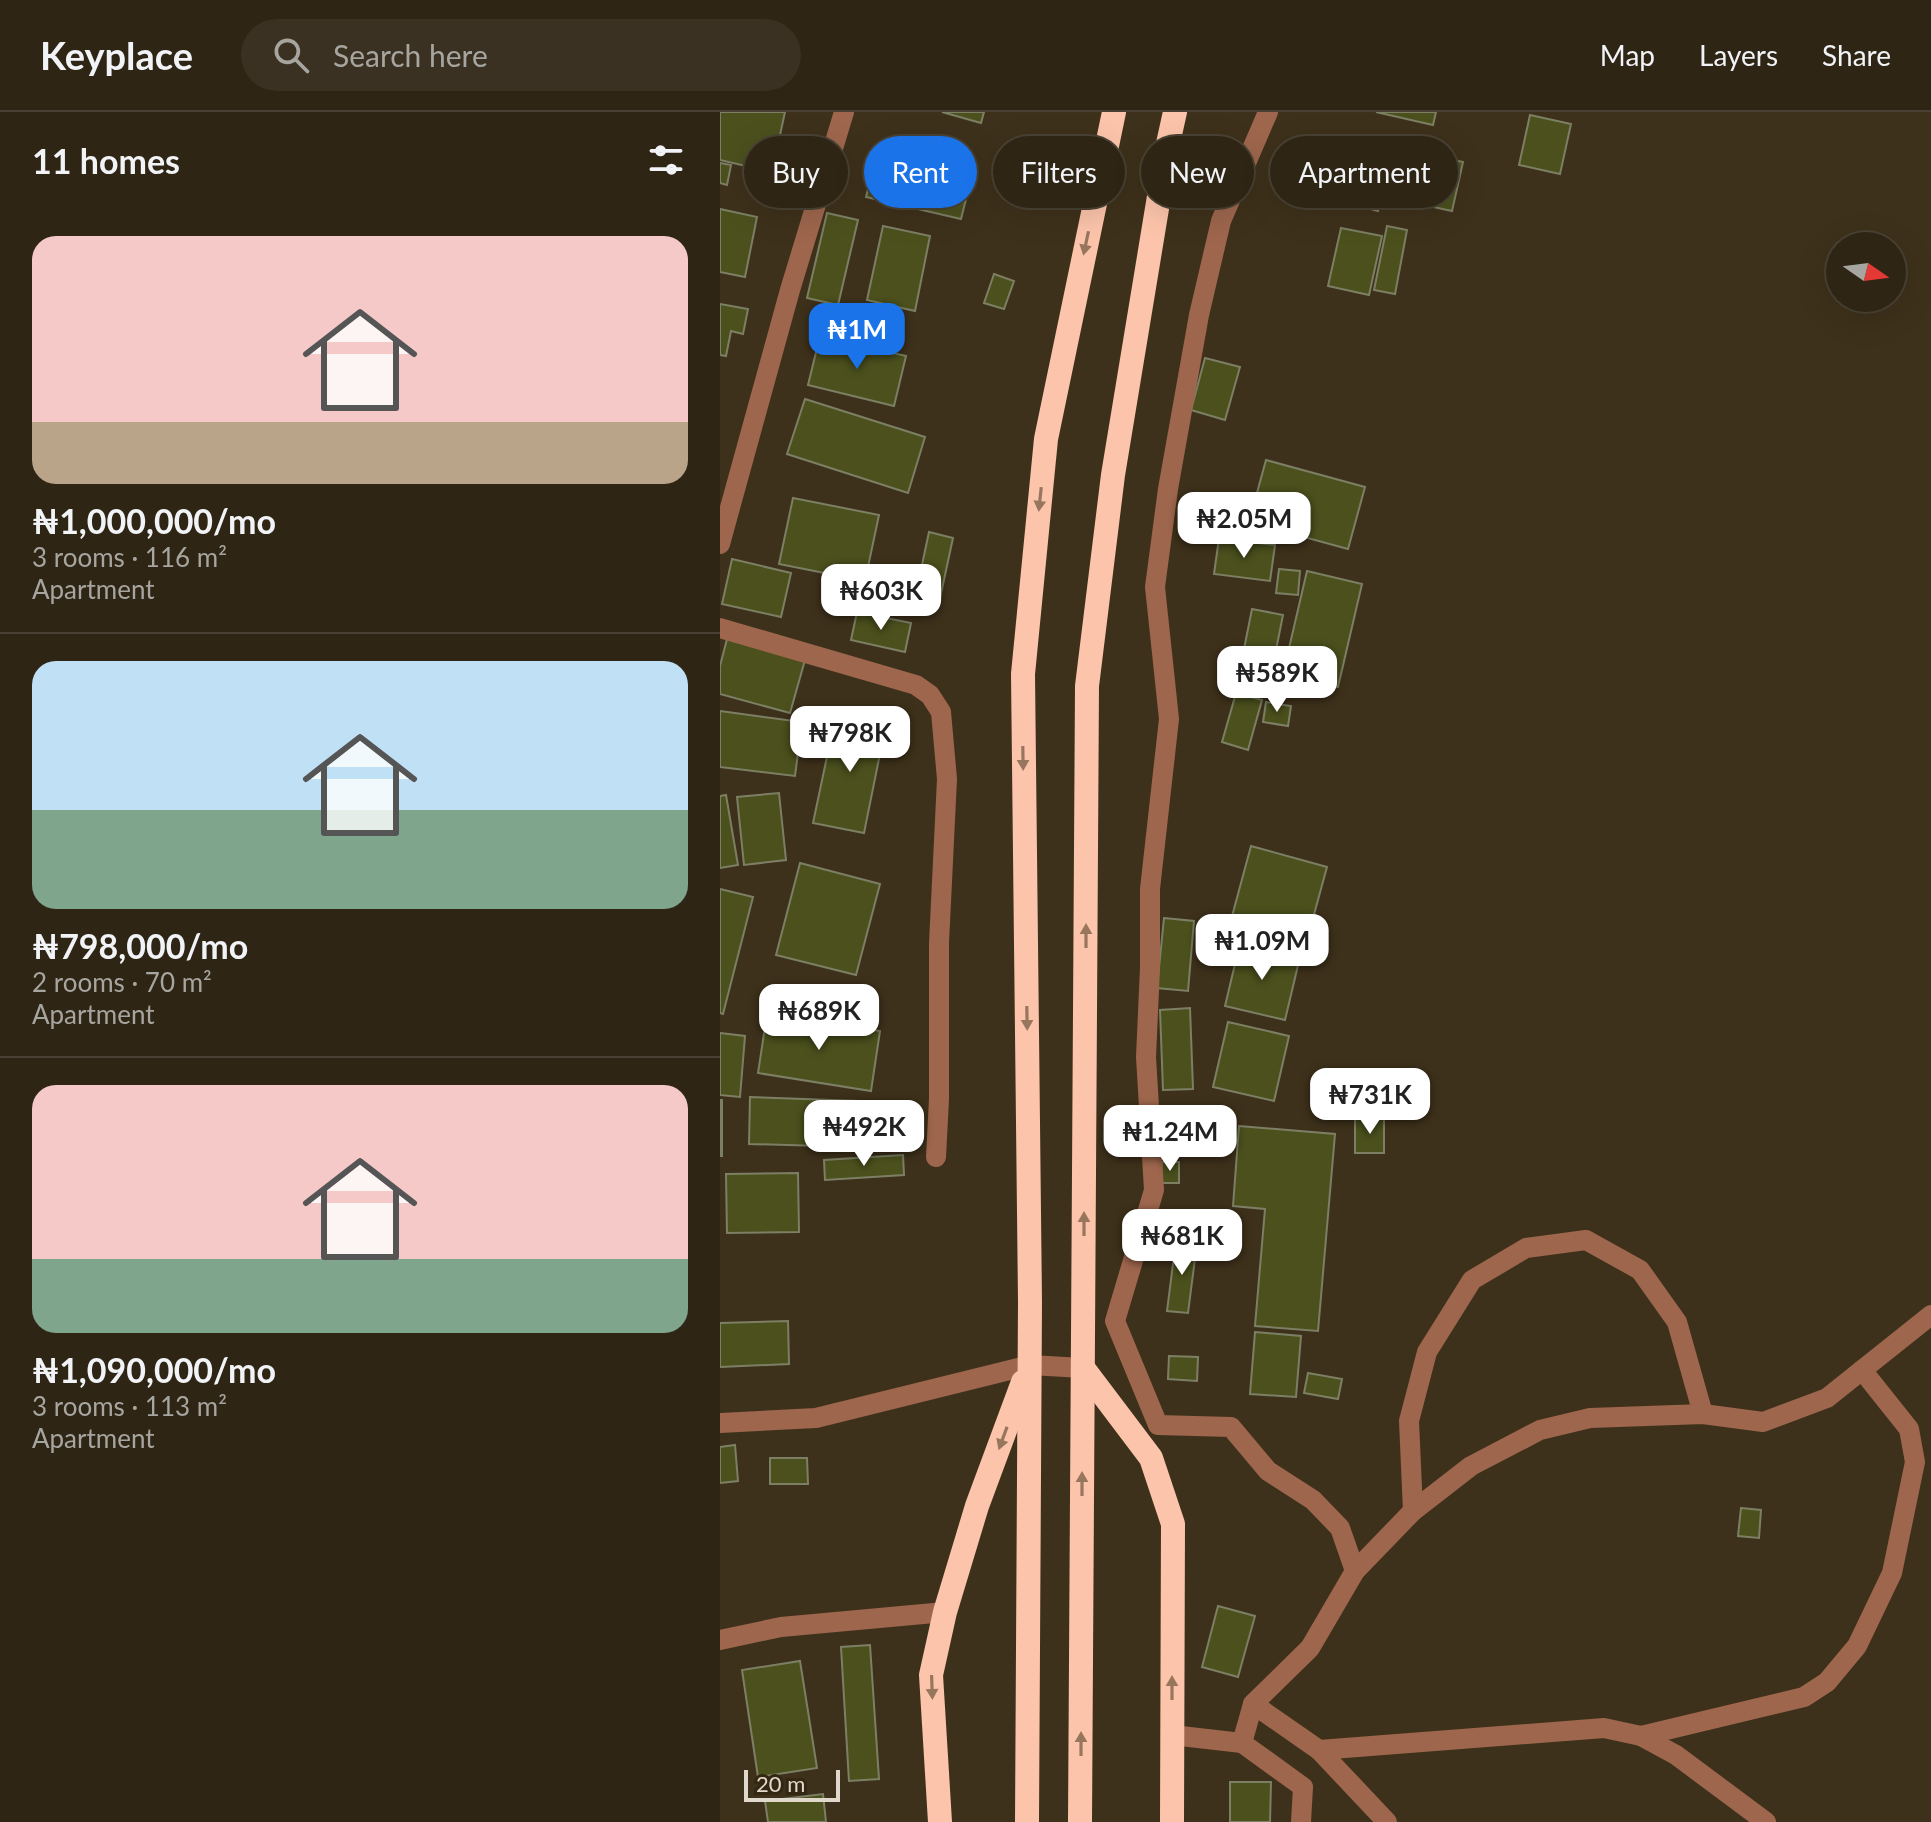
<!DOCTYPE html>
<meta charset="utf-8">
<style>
body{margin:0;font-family:Lato,sans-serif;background:#3a3122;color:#f1f3f6;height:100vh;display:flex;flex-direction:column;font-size:30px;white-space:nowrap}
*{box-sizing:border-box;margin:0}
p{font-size:26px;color:#a7a5a0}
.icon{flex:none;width:44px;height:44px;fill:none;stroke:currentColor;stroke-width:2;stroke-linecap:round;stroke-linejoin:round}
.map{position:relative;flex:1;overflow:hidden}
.side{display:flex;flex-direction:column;background:#2e2514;width:720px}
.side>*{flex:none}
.hud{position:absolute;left:24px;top:24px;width:760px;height:72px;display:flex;gap:16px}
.needle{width:52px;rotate:104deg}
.buttons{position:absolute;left:1106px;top:120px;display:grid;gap:16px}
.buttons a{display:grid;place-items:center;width:80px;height:80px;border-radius:50%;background:#2e2514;box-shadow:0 8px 32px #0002,0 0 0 2px #494234;font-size:40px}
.scale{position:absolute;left:24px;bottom:20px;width:96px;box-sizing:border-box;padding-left:8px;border:4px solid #e0d8cb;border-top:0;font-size:22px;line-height:28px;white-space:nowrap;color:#e0d8cb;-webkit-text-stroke:6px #342711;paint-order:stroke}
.price{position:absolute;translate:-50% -68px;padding:0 18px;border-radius:16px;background:#fff;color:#222;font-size:26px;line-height:52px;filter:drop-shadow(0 2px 4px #0008)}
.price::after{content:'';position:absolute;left:50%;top:48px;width:24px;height:18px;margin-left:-12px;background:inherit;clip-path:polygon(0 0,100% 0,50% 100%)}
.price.on{background:#1a73e8;color:#fff}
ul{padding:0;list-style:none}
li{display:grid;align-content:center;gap:16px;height:424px;padding:0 32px}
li+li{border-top:2px solid #494234}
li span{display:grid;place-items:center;height:248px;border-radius:24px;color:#555}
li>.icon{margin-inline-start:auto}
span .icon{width:144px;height:144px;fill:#fffc;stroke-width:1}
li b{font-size:34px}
h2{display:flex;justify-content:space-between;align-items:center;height:96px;padding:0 32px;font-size:34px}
.tag{padding:0 28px;border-radius:36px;background:#2e2514;box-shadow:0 8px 32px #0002,0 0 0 2px #494234;font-size:28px;line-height:72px}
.tag.on{background:#1a73e8;color:#fff}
header{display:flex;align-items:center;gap:48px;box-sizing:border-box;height:112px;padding:0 40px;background:#2e2514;border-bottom:2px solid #494234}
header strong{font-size:38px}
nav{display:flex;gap:44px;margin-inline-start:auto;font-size:28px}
.search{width:560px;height:72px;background:#3a3122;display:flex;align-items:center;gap:20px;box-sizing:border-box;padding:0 28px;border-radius:44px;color:#a7a5a0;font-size:30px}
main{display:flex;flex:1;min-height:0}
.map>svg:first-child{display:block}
.building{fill:#4b501d;stroke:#7c7f64;stroke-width:2}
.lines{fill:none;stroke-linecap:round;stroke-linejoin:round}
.minor{stroke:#9e664d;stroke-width:20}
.highway{stroke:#fcc4ab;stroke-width:24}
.oneway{fill:#98765e}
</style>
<header>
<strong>Keyplace</strong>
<div class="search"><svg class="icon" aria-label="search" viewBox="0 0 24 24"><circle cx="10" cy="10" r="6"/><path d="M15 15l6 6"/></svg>Search here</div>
<nav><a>Map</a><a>Layers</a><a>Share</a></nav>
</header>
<main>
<section class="side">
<h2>11 homes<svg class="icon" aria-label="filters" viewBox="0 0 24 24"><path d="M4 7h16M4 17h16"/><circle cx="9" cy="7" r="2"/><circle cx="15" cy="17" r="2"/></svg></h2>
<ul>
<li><span style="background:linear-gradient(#f6c9c9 75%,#b9a48a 0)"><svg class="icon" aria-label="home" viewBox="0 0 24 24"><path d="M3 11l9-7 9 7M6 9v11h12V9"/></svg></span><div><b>₦1,000,000/mo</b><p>3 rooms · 116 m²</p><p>Apartment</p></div></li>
<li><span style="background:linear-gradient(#bfe0f5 60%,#7fa58c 0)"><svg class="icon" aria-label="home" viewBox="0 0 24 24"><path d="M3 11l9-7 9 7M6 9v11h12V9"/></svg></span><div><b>₦798,000/mo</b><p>2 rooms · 70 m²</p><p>Apartment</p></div></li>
<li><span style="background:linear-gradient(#f6c9c9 70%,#7fa58c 0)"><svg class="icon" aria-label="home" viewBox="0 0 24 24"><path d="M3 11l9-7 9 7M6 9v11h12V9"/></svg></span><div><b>₦1,090,000/mo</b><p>3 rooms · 113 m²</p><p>Apartment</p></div></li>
</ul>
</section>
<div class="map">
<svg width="1211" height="1710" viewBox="0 0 1211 1710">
<rect width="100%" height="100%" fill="#3e311b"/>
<g class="building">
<polygon points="0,0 65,0 52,60 0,48"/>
<polygon points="222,0 264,0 261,11"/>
<polygon points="656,0 716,0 713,13"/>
<polygon points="810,3 851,12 840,62 799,53"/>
<polygon points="639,27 675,37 658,99 621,89"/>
<polygon points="159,33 254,55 241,107 146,85"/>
<polygon points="692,39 743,50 732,99 681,88"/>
<polygon points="488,42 509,46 504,67 483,63"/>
<polygon points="0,51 11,53 7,73 0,71"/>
<polygon points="0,97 37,105 25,165 0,160"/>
<polygon points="107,101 138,108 118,193 87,186"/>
<polygon points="163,114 210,124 195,199 147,188"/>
<polygon points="667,114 687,118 675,182 654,178"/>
<polygon points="621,116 662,124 649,183 608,174"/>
<polygon points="274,162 294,169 284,197 264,191"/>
<polygon points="0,192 28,197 23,222 11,219 6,244 0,243"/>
<polygon points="100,224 186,244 174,294 88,273"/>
<polygon points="485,246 520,255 505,308 471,298"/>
<polygon points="85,287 205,325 188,381 67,342"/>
<polygon points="546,348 645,375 628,437 529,410"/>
<polygon points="73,386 159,403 145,469 59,452"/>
<polygon points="209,420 233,426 219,491 195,486"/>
<polygon points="499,426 555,433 550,469 494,462"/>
<polygon points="12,447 71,461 61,505 2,492"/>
<polygon points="559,457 580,459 578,483 556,481"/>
<polygon points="587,459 642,472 618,575 563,562"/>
<polygon points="532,497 563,503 552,558 521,552"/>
<polygon points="137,500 191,511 185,540 131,528"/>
<polygon points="7,527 85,548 70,601 0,582 0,554"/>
<polygon points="516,581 542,588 528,638 502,630"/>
<polygon points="546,590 571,594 568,614 543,610"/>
<polygon points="0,599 82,610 75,664 0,655"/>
<polygon points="116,602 166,612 144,721 93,711"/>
<polygon points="59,681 66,748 24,753 17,685"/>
<polygon points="6,683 18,753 0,756 0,684"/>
<polygon points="531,734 607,755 587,828 511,808"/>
<polygon points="80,751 160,772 136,863 56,843"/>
<polygon points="0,777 33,785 3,902 0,901"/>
<polygon points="444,806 474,809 468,879 437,876"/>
<polygon points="520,831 580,845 565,908 505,894"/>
<polygon points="470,896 473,977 443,978 440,898"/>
<polygon points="47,902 160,919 151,979 38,961"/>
<polygon points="508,910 569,924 554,989 493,975"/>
<polygon points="0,921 25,924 20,985 0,983"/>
<polygon points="30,985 139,989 137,1035 29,1032"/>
<rect x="0" y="988" width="2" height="56"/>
<rect x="635" y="1006" width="29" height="35"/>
<polygon points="519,1014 615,1022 598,1219 535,1214 545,1097 513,1094"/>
<polygon points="183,1043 184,1063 105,1068 104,1048"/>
<polygon points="442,1050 459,1050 459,1071 441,1071"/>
<polygon points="78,1061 79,1120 7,1121 6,1062"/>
<polygon points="456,1128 477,1131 468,1201 447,1199"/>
<polygon points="68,1209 69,1252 0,1255 0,1211"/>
<polygon points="535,1220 581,1224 576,1285 530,1282"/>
<polygon points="449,1244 478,1245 477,1269 448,1267"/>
<polygon points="588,1261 622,1267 618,1287 584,1281"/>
<polygon points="15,1333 18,1369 0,1371 0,1335"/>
<polygon points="50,1346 87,1346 88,1372 50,1372"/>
<polygon points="1021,1396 1041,1398 1039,1426 1018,1424"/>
<polygon points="498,1494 535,1504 518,1565 482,1555"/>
<polygon points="150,1533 159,1667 129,1669 121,1535"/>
<polygon points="80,1549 97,1656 38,1665 22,1558"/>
<polygon points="510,1670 551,1670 550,1710 510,1710"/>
<polygon points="103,1682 106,1710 48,1710 45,1689"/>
</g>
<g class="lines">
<g class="minor">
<polyline points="548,0 501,109 479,203 448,377 435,475 449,607 430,777 430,856 426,945 434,1078 395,1209 438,1313 511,1315 548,1359 593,1388 620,1416 635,1459"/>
<polyline points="0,432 70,178 124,0"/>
<polyline points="0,516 196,573 210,583 221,600 227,667 219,831 219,987 216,1045"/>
<polyline points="0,1311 96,1306 310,1253 363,1256"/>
<polyline points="693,1399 689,1309 707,1240 752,1168 806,1136 866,1128 920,1158 957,1210 983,1302"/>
<polyline points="0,1528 61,1515 225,1500"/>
<polyline points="533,1592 599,1638 667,1710"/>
<polyline points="452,1623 522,1631 533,1592 590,1536 635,1459 693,1399 751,1354 820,1318 870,1306 983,1302 1043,1310 1107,1286 1211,1203"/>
<polyline points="921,1624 1084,1585 1107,1570 1137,1534 1172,1461 1195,1350 1189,1317 1142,1258"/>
<polyline points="522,1631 583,1675 581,1710"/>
<polyline points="599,1638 884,1616 921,1624 956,1643 1046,1710"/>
</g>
<g class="highway">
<polyline points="363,1256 431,1346 453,1412 452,1710"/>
<polyline points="220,1710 211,1563 225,1500 257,1394 303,1270"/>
<polyline points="307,1710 310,1190 303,562 326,327 394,0"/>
<polyline points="360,1710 367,574 393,363 447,36 455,0"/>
</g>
</g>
<defs><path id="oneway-solid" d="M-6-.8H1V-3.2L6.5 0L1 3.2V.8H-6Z" transform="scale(2)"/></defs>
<g class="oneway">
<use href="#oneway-solid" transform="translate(366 131) rotate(102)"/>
<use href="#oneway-solid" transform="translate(320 387) rotate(96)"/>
<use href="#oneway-solid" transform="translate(303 646) rotate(89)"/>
<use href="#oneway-solid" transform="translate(366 824) rotate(-90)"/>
<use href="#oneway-solid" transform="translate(307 906) rotate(89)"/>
<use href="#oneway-solid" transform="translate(364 1112) rotate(-90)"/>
<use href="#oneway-solid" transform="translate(283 1326) rotate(110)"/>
<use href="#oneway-solid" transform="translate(362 1372) rotate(-90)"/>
<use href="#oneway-solid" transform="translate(212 1575) rotate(88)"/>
<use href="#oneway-solid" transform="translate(452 1576) rotate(-90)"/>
<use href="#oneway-solid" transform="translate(361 1632) rotate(-90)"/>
</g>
</svg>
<div class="buttons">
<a><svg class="needle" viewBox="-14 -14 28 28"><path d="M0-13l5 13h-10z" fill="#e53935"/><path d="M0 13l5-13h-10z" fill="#a7a5a0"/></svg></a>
</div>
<div class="scale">20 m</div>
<b class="price on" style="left:137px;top:259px">₦1M</b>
<b class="price" style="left:524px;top:448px">₦2.05M</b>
<b class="price" style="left:161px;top:520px">₦603K</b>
<b class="price" style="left:557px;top:602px">₦589K</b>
<b class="price" style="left:130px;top:662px">₦798K</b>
<b class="price" style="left:542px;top:870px">₦1.09M</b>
<b class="price" style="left:99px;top:940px">₦689K</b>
<b class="price" style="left:650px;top:1024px">₦731K</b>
<b class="price" style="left:144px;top:1056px">₦492K</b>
<b class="price" style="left:450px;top:1061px">₦1.24M</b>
<b class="price" style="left:462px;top:1165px">₦681K</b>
<div class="hud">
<a class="tag">Buy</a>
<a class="tag on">Rent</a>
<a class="tag">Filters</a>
<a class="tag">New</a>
<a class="tag">Apartment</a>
</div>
</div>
</main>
